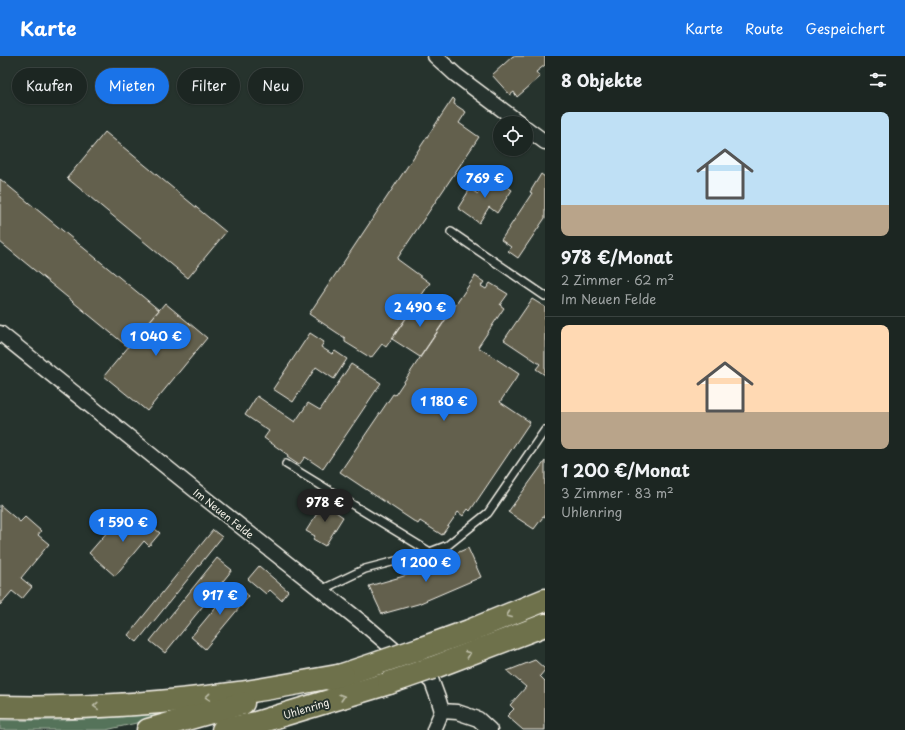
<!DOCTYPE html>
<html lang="de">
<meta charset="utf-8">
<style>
body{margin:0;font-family:"Playpen Sans",sans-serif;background:#29322f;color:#f1f3f6;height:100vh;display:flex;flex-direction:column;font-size:15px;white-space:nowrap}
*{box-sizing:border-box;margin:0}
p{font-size:13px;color:#a0a5a5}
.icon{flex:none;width:22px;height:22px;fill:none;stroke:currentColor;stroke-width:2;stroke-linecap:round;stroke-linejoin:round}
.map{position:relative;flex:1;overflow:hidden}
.sheet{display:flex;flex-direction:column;background:#1c2622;width:360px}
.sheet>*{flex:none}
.top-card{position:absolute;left:12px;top:12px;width:380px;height:36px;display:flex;gap:8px}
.controls{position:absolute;left:493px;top:60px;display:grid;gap:8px}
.controls a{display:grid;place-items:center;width:40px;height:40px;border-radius:50%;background:#1c2622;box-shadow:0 1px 3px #0004,0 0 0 1px #3a4340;font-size:20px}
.price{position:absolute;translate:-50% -34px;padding:0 9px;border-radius:14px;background:#1a73e8;color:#fff;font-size:13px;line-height:26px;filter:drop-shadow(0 1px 2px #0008)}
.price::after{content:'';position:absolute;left:50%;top:24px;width:12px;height:9px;margin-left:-6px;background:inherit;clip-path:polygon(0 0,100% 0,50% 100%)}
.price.selected{background:#222;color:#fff}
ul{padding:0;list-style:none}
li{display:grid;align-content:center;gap:8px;height:212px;padding:0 16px}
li+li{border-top:1px solid #3a4340}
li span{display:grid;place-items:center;height:124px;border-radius:8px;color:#555}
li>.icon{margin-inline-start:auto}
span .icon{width:72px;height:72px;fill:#fffc;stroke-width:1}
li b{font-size:17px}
h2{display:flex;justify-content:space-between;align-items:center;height:48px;padding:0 16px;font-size:17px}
.chip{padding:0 14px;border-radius:18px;background:#1c2622;box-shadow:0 1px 3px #0004,0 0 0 1px #3a4340;font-size:14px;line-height:36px}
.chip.selected{background:#1a73e8;color:#fff}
header{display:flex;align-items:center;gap:24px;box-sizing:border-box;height:56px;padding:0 20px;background:#1a73e8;color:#fff}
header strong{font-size:19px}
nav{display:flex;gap:22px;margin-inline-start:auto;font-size:14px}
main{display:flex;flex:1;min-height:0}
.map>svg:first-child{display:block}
.green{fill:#55735a;stroke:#a4b2a1}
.building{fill:#64604e;stroke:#f4f1e8}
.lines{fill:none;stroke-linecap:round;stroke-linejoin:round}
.lane-casing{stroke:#f4f1e8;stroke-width:10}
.street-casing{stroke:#f4f1e8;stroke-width:17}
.highway-casing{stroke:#f4f1e8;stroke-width:25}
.lane{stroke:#26332d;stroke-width:7}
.street{stroke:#26332d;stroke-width:14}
.highway{stroke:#6e714b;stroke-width:22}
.highway-bridge-casing{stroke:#f4f1e8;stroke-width:25;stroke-linecap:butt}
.highway-bridge{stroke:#6e714b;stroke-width:22}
.oneway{stroke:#bebea9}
.labels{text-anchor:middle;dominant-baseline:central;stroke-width:4;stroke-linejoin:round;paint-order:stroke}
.street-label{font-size:10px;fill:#f4f1e8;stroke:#26332d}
</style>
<header>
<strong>Karte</strong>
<nav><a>Karte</a><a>Route</a><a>Gespeichert</a></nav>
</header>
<main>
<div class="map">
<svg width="545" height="674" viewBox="0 0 545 674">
<rect width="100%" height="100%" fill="#26332d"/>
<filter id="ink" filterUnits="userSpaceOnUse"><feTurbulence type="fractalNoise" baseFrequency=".025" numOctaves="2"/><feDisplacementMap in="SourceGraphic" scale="8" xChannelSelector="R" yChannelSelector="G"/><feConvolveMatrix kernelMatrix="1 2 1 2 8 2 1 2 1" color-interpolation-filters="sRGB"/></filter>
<g filter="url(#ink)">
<path class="green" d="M 184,656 L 106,674 L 0,674 L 0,664 C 61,666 123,661 184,656 Z"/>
<g class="building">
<polygon points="513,0 545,0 545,9 536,16 540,21 517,41 514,36 510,39 492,19"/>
<polygon points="453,42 455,44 454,48 466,56 459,67 479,81 397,203 430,227 386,291 382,288 371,302 345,286 345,282 309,258"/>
<polygon points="105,76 226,176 188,222 67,122"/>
<polygon points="541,118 545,121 545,162 518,202 508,195 511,191 501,184 532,137 530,136"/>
<polygon points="490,120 512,134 497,157 489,151 479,167 458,152 470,133 478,138"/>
<polygon points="0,123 159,254 128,291 0,186"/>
<polygon points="475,220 484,226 481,230 486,233 490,227 508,238 500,249 504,252 478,291 519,318 500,346 530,366 470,455 468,453 463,460 458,456 442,479 420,465 418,468 340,416 393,338 395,339"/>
<polygon points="420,242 447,261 420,301 392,283"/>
<polygon points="532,243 545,251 545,260 544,261 545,262 545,319 536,313 540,308 504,284"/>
<polygon points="165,247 207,282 147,355 104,320"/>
<polygon points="310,277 324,286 321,291 332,298 335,295 347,303 334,323 316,311 293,346 273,333"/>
<polygon points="351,308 381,327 323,413 305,401 299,409 287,401 288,399 264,382 269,375 245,359 257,340 295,366 308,347 320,354"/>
<polygon points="545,405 545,462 543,461 534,473 508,456"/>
<polygon points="325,445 339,453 336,456 343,461 325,490 313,483 315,480 306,475"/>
<polygon points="0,449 20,466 25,461 41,475 38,479 49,488 21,522 32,531 22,543 12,535 0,549"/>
<polygon points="135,457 160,477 149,490 144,485 115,520 89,497 116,466 123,472"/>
<polygon points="213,474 222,481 137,586 128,579"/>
<polygon points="468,492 481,521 418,548 382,558 369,530 404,520"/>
<polygon points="217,502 232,514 165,597 150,585"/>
<polygon points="259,510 288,535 281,544 270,534 266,538 248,523"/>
<polygon points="235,528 249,540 205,593 191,581"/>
<polygon points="535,604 545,613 545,614 540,620 545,625 545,674 523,674 507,660 514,653 510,649 526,631 507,615"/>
</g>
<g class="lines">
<defs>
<g id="lane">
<polyline points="451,176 545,240"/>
<polyline points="286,408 430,496"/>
<polyline points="321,534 365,513 430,496 448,489 488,457 545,374"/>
</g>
<g id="street">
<polyline points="435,0 456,19 520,67"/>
<polyline points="526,72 545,86"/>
<polyline points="0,277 206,443 364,568 432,626 439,645 442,655 457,656 478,663 490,674"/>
<polyline points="434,674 442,655"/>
</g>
<g id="highway">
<polyline points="422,592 469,575 545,544"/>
<polyline points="432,612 545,569"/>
<polyline points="330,623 378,607"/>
<path d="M 0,651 C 80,653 160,648 239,637 C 274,632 308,625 343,619"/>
<polyline points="148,674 243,647"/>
<polyline points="223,674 256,667 389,627"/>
</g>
</defs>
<use href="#lane" class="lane-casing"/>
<use href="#street" class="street-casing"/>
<use href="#highway" class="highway-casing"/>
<use href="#lane" class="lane"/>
<use href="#street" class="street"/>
<use href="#highway" class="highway"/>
<defs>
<g id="highway-bridge">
<polyline points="378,607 422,592"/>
<polyline points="389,627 432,612"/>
</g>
</defs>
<use href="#highway-bridge" class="highway-bridge-casing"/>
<use href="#highway-bridge" class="highway-bridge"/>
</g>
<defs><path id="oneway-chevron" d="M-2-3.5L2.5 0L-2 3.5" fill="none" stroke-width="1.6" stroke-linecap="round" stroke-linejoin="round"/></defs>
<g class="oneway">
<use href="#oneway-chevron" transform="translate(509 559) rotate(158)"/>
<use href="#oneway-chevron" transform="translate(468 598) rotate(-21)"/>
<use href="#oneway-chevron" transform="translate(208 641) rotate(174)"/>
<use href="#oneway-chevron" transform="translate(342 641) rotate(-17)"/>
<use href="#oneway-chevron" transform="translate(96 650) rotate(178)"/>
</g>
</g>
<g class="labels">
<g class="street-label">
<text transform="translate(224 457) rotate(38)">Im Neuen Felde</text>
<text transform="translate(306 652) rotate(-17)">Uhlenring</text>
</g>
</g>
</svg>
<div class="controls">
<a><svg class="icon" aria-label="locate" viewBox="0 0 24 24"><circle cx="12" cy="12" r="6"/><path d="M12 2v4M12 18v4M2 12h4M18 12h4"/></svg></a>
</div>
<b class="price" style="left:485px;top:143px">769 €</b>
<b class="price" style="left:420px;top:272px">2 490 €</b>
<b class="price" style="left:156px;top:301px">1 040 €</b>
<b class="price" style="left:444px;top:366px">1 180 €</b>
<b class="price selected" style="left:325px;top:467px">978 €</b>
<b class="price" style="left:123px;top:487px">1 590 €</b>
<b class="price" style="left:426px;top:527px">1 200 €</b>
<b class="price" style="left:220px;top:560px">917 €</b>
<div class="top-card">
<a class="chip">Kaufen</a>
<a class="chip selected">Mieten</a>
<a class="chip">Filter</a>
<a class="chip">Neu</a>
</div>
</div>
<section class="sheet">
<h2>8 Objekte<svg class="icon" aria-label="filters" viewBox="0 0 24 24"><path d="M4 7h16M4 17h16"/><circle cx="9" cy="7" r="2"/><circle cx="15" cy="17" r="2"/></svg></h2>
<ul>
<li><span style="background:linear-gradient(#bfe0f5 75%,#b9a48a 0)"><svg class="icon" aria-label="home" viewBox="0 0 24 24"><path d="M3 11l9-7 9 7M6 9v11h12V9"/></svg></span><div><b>978 €/Monat</b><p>2 Zimmer · 62 m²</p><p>Im Neuen Felde</p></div></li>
<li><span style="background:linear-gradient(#ffd9b3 70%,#b9a48a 0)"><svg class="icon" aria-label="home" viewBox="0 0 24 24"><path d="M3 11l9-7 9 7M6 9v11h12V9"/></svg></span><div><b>1 200 €/Monat</b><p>3 Zimmer · 83 m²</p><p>Uhlenring</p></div></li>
</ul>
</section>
</main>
